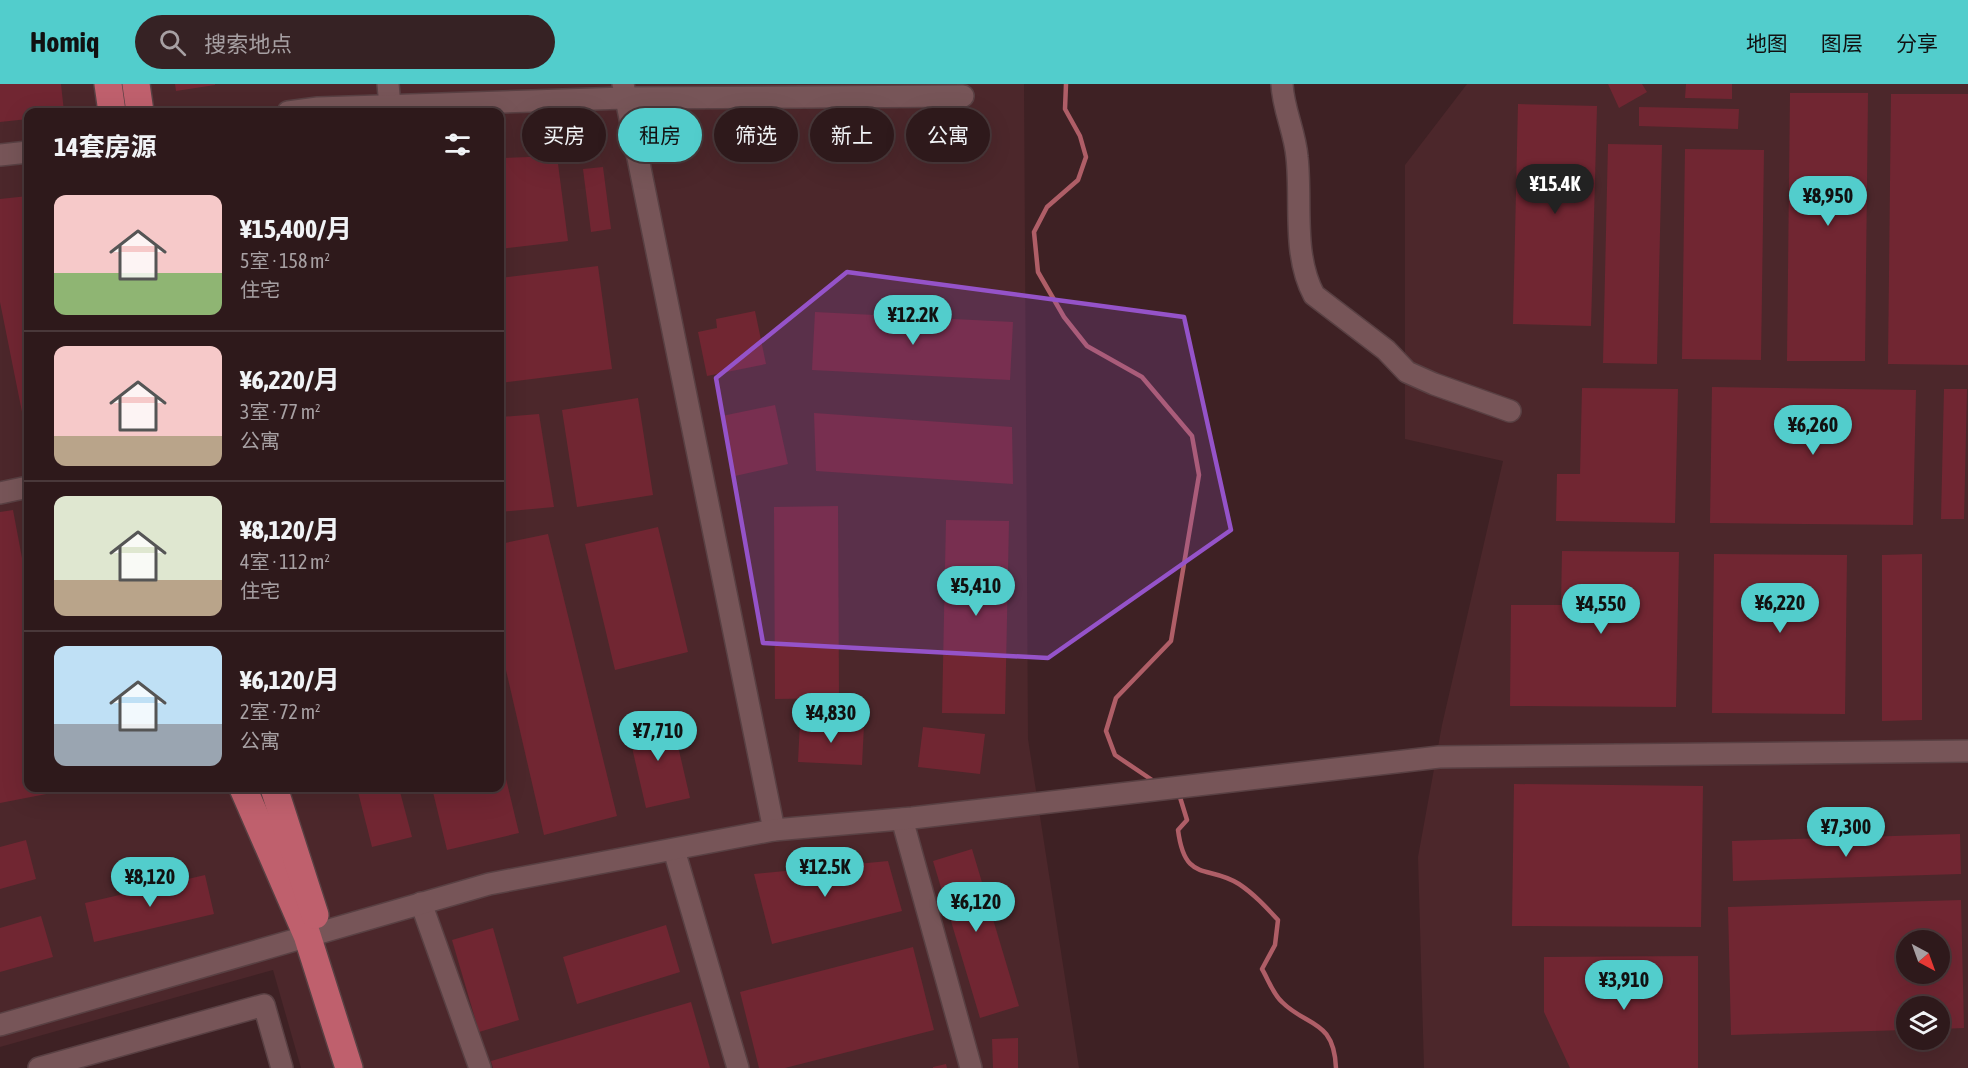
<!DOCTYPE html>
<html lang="zh">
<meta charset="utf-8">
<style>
body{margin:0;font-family:"Asap Condensed","Noto Sans SC",sans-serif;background:#362224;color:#f1f3f6;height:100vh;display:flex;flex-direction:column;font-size:22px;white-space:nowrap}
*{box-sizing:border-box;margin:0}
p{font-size:20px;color:#a7a0a3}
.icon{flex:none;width:33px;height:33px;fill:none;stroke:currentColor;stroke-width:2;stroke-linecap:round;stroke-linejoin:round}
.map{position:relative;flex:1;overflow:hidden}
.panel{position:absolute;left:24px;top:24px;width:480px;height:684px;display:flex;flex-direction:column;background:#2e191b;border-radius:12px;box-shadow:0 6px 24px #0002,0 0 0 2px #49383a}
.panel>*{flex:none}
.top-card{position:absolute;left:522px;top:24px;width:570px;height:54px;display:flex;gap:12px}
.needle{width:39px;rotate:139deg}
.fabs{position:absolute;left:1896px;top:846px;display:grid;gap:12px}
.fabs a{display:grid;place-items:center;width:54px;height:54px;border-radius:50%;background:#2e191b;box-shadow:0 6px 24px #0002,0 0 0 2px #49383a;font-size:30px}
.price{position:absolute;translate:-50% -51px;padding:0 14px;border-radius:21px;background:#52cdcc;color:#111;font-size:20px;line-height:39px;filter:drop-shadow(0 2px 3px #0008)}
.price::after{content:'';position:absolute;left:50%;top:36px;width:18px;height:14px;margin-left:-9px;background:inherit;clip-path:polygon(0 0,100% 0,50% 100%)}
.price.selected{background:#222;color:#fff}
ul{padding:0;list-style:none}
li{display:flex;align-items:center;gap:18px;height:150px;padding:0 30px}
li+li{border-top:2px solid #49383a}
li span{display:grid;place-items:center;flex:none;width:168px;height:120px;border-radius:12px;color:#555}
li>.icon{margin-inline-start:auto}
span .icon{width:72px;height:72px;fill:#fffc;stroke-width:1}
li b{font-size:26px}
h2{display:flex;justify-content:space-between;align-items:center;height:72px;padding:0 30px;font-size:26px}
.tag{padding:0 21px;border-radius:27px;background:#2e191b;box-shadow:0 6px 24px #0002,0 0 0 2px #49383a;font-size:21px;line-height:54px}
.tag.selected{background:#52cdcc;color:#111}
header{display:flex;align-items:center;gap:36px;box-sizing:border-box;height:84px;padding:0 30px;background:#52cdcc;color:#111}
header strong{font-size:28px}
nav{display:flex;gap:33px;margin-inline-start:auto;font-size:21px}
.search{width:420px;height:54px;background:#362224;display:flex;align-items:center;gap:15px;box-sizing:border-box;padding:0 21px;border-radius:33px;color:#a7a0a3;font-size:22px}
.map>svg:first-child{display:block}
.built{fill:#4c272b;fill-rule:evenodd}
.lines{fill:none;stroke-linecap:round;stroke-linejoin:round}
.stream{stroke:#af5e67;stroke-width:4.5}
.building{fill:#712632;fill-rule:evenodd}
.minor-casing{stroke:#594043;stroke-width:24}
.major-casing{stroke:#594043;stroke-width:30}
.minor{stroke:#775558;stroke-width:21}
.major{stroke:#bf606d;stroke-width:27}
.marked{fill:#9553c9;fill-opacity:0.2;stroke:#9553c9;stroke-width:4.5;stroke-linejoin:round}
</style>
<header>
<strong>Homiq</strong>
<div class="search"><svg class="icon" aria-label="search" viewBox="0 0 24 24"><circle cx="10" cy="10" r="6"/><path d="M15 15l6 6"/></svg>搜索地点</div>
<nav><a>地图</a><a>图层</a><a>分享</a></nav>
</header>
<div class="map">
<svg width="1968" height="984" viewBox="0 0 1968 984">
<rect width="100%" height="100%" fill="#3e2124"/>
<g class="built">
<path d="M 0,0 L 1024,0 L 1028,655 L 1079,984 L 301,984 L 273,886 L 0,963 ZM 28,28 L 500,28 L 500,704 L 28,704 Z"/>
<path d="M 1467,0 L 1968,0 L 1968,984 L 1424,984 L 1418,773 L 1442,641 L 1503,377 L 1405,355 L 1405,81 ZM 1906,856 L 1940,856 L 1940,890 L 1906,890 ZM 1906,922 L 1940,922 L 1940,956 L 1906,956 Z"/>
</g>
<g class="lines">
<g class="stream">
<polyline points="1066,0 1065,25 1080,52 1086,73 1078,96 1047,123 1034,148 1038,188 1064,233 1087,262 1142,293 1192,352 1199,391 1171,557 1116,614 1106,647 1115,671 1155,698"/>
<path d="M 1179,710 L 1187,736 L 1178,746 C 1185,800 1208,780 1239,800 C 1254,810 1266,823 1278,836 L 1275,861 L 1262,885 C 1268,895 1273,910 1282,918 C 1307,943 1334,935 1336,984"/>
</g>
</g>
<g class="building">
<polygon points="0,0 61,0 64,28 28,28 28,35 0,38"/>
<polygon points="175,0 215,0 215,1 176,7"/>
<polygon points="1608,0 1642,0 1647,8 1619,24"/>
<polygon points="1686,0 1732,0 1732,15 1685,14"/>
<polygon points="1790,9 1868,9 1865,277 1787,277"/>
<polygon points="1891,10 1968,10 1968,281 1888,280"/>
<polygon points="1518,20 1597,22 1591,242 1513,240"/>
<polygon points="1639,23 1739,25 1738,45 1639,42"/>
<polygon points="1608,60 1662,61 1657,280 1603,279"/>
<polygon points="1685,65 1764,66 1761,276 1682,275"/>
<polygon points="557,72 568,157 500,165 500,74"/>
<polygon points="603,83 611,145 591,148 583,85"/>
<polygon points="28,112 28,353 27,353 0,218 0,115"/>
<polygon points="598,182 612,285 500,299 500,194"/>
<polygon points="755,227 766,280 707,292 698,248 717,244 716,235"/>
<polygon points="815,228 1013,238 1010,296 812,286"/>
<polygon points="1712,303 1916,306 1913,441 1710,439"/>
<polygon points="1582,304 1678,305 1675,439 1556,437 1557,390 1580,390"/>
<polygon points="1944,305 1967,305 1964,435 1941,435"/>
<polygon points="638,314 653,411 577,423 562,326"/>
<polygon points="775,321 788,380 735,392 722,332"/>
<polygon points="814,329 1012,343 1013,400 816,387"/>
<polygon points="539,330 554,423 500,428 500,333"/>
<polygon points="838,422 839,614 775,615 774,423"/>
<polygon points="13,426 28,506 28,704 66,704 67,706 0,719 0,428"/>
<polygon points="946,436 1009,437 1005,630 942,629"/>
<polygon points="658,443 688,568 615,586 585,460"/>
<polygon points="548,450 617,732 544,751 500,560 500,460"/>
<polygon points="1562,467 1679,468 1676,623 1510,622 1511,521 1561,521"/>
<polygon points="1714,470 1847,471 1845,630 1712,629"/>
<polygon points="1922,470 1922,636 1882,637 1882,471"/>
<polygon points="671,632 690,714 646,724 627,642"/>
<polygon points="800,638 864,641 862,681 798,678"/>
<polygon points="923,643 985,650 980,690 918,683"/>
<polygon points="500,670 519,749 447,766 432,704 500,704"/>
<polygon points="1514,700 1703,702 1701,843 1512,842"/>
<polygon points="357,704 399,704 412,753 372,763"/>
<polygon points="1960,750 1961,790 1733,797 1732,757"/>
<polygon points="26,756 36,795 0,805 0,763"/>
<polygon points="972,765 1019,922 980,934 933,777"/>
<polygon points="888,777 902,827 772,860 754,790"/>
<polygon points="205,791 214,830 94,858 85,819"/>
<path d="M 1961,816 L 1964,944 L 1940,945 L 1940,922 L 1906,922 L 1906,946 L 1731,951 L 1728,823 ZM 1906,856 L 1940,856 L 1940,890 L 1906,890 Z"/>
<polygon points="41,832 53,873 0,888 0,844"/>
<polygon points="666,841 680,888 577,920 563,873"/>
<polygon points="493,844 519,936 479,948 452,856"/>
<polygon points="913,863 934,946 785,984 759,984 740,908"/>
<polygon points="1698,872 1698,984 1570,984 1544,928 1544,873"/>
<polygon points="691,918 710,984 493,984 491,977"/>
<polygon points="1018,954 1018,984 993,984 992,955"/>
<polygon points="946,980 947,984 933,984 933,983"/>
</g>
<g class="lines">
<defs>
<g id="minor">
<polyline points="388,0 390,22"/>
<polyline points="623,0 774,746"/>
<path d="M 1282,0 C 1283,25 1295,48 1297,73 C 1302,118 1292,170 1314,211 L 1386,266 L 1407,288 L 1434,300 L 1510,327"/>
<polyline points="288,28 318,24 625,14 963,12"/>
<polyline points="0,71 28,68"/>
<polyline points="0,409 28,403"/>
<polyline points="902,735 971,984"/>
<polyline points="674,766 738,984"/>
<polyline points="421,819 480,984"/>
<polyline points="0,941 489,800 774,746 912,734 1439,673 1968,667"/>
<polyline points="39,984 264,921 282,984"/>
</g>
<g id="major">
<polyline points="108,0 112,28"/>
<polyline points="136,0 140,28"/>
<polyline points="243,704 307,851 349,984"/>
<polyline points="274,704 315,831"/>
</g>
</defs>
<use href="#minor" class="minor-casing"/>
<use href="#major" class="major-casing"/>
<use href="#minor" class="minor"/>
<use href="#major" class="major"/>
</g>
<path class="marked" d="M 847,188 L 1184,233 L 1231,446 L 1048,574 L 763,559 L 716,294 Z"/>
</svg>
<div class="fabs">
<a><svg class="needle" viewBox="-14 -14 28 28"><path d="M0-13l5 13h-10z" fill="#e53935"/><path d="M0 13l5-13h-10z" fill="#a7a0a3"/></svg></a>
<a><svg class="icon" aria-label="layers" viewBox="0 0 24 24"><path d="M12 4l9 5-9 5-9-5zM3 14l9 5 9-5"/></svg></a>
</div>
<b class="price selected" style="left:1555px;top:131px">¥15.4K</b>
<b class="price" style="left:1828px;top:143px">¥8,950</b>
<b class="price" style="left:913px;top:262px">¥12.2K</b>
<b class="price" style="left:1813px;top:372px">¥6,260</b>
<b class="price" style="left:976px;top:533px">¥5,410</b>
<b class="price" style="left:1780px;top:550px">¥6,220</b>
<b class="price" style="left:1601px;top:551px">¥4,550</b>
<b class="price" style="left:831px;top:660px">¥4,830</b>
<b class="price" style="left:658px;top:678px">¥7,710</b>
<b class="price" style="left:1846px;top:774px">¥7,300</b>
<b class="price" style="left:825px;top:814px">¥12.5K</b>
<b class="price" style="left:150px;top:824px">¥8,120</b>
<b class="price" style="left:976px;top:849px">¥6,120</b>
<b class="price" style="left:1624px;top:927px">¥3,910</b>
<div class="top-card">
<a class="tag">买房</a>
<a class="tag selected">租房</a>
<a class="tag">筛选</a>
<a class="tag">新上</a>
<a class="tag">公寓</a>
</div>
<section class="panel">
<h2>14套房源<svg class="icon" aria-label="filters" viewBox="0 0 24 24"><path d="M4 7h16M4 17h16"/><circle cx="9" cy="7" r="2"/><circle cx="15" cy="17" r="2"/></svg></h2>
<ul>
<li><span style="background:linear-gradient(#f6c9c9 65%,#8fb573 0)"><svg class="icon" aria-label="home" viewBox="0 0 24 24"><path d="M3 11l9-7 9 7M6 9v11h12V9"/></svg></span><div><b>¥15,400/月</b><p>5室 · 158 m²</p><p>住宅</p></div></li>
<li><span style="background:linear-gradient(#f6c9c9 75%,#b9a48a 0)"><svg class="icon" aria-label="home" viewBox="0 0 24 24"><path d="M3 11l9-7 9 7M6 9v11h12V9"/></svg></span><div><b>¥6,220/月</b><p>3室 · 77 m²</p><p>公寓</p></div></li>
<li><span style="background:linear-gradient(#dfe7d0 70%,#b9a48a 0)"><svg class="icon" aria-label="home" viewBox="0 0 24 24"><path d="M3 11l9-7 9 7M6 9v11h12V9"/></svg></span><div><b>¥8,120/月</b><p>4室 · 112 m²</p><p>住宅</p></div></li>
<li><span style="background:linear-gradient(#bfe0f5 65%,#9aa5b1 0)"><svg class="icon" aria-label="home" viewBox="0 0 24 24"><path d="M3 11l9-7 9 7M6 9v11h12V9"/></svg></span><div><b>¥6,120/月</b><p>2室 · 72 m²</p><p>公寓</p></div></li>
</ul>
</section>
</div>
